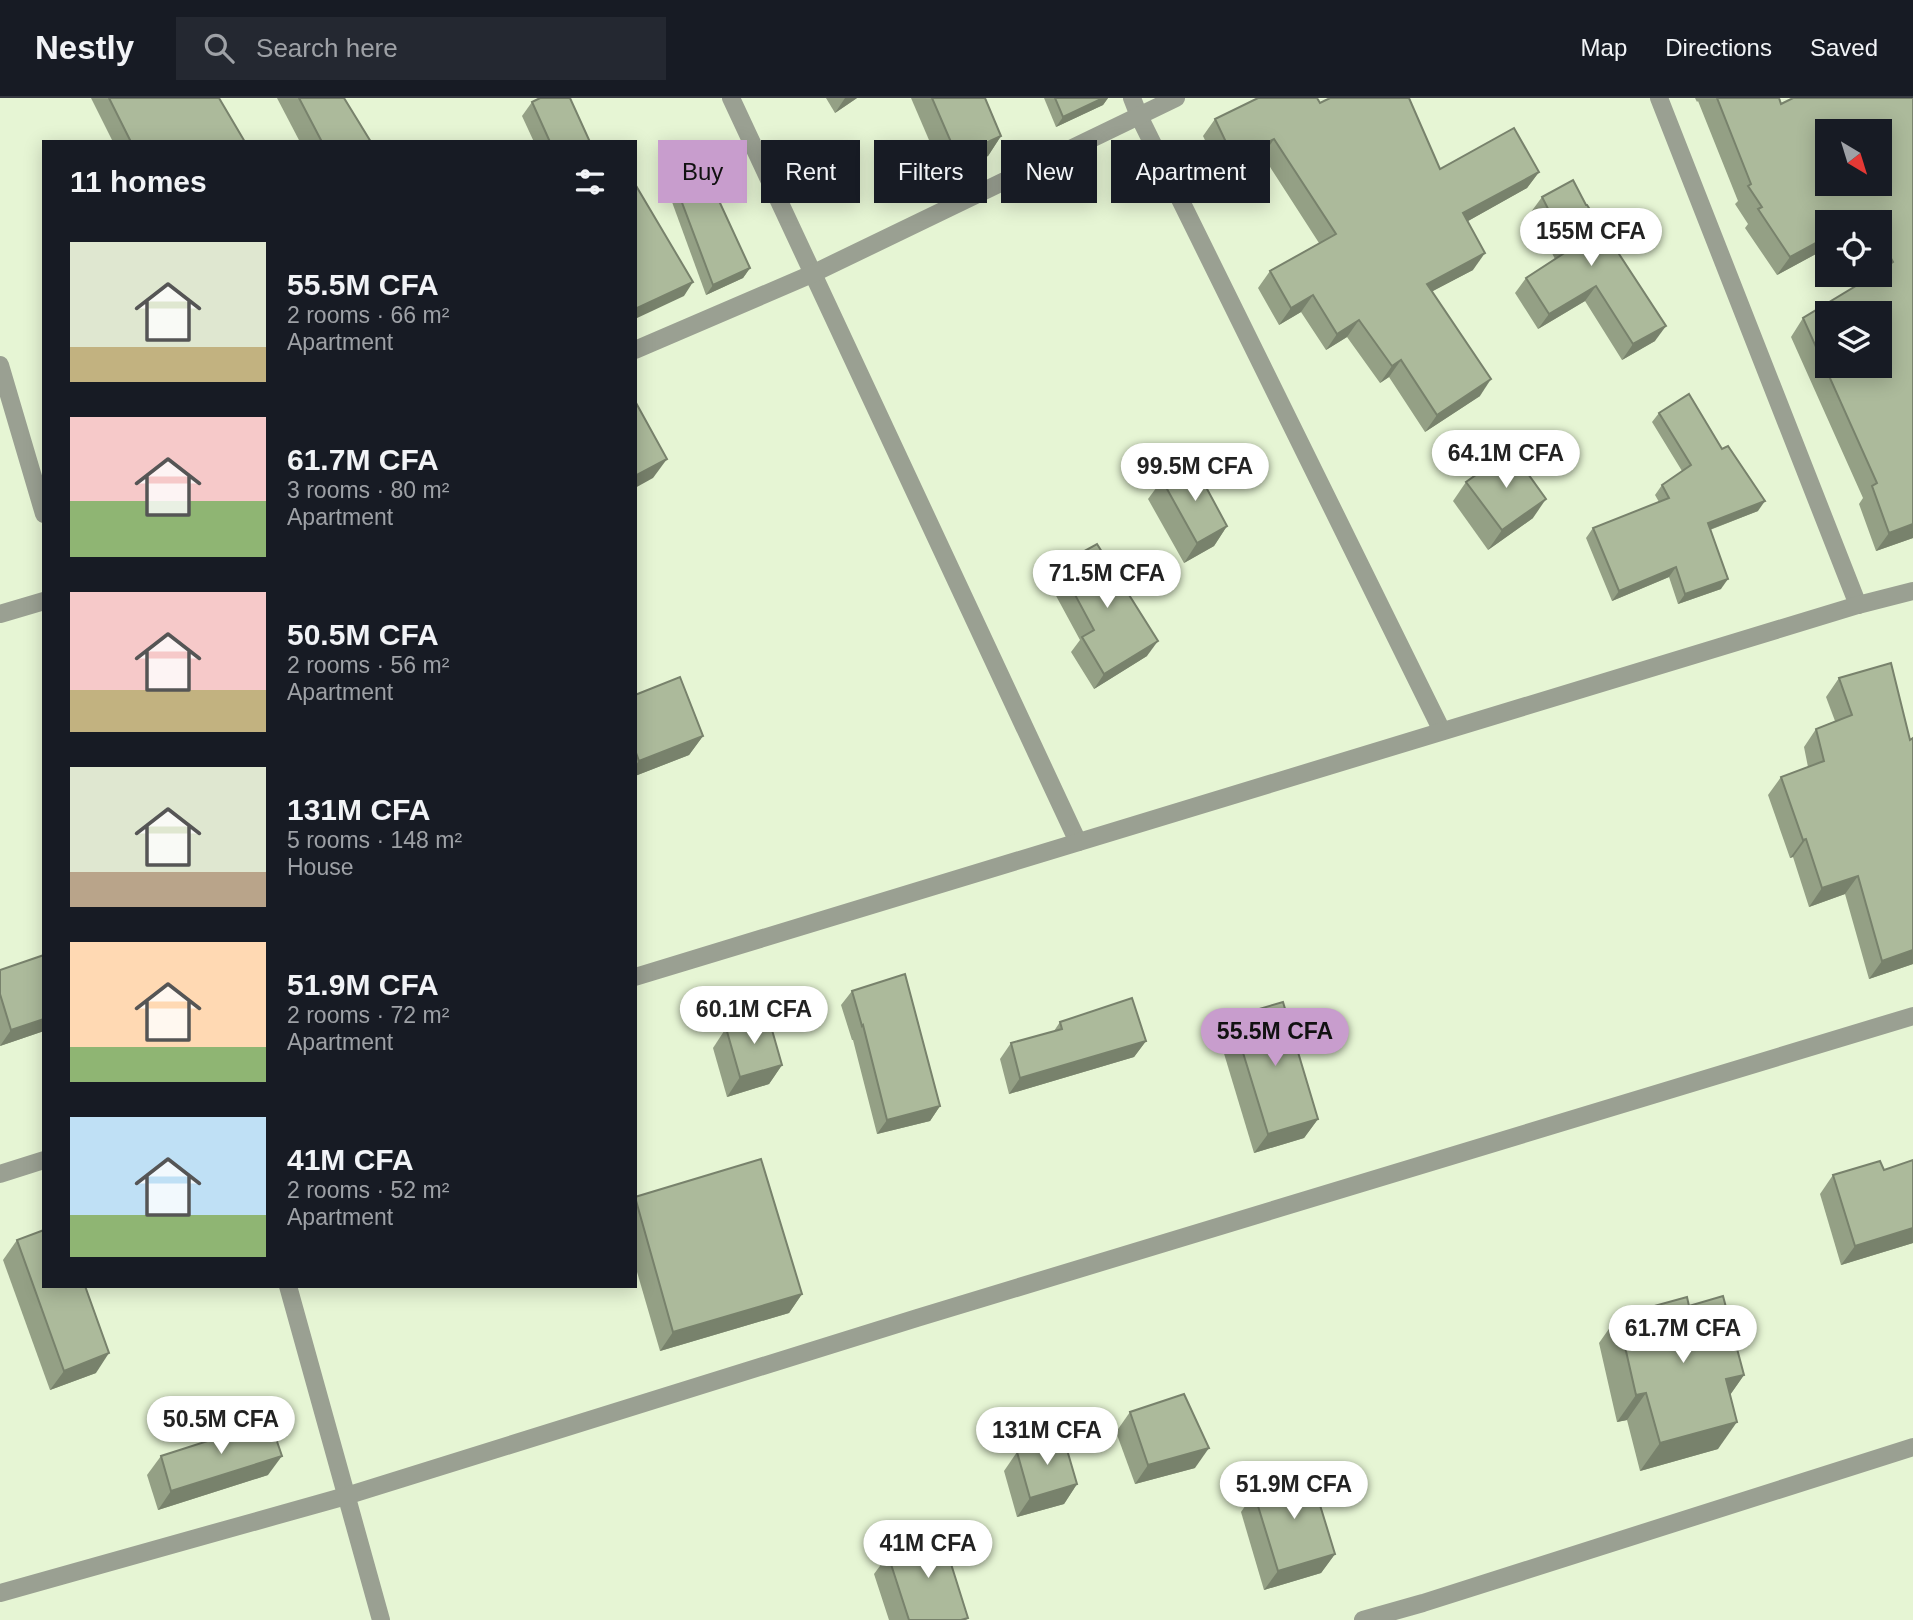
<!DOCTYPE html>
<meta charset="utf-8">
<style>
body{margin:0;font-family:Arial,sans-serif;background:#242831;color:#f1f3f6;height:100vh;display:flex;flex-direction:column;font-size:26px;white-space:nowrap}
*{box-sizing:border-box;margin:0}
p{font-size:23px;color:#9ea1a6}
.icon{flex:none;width:38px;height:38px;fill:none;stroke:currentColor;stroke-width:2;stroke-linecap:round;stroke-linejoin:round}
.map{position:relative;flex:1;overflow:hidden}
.side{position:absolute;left:42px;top:42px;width:595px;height:1148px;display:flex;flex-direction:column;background:#171b24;border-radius:0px;box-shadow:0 4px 18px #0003}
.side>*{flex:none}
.top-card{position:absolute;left:658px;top:42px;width:665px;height:63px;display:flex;gap:14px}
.needle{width:46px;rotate:142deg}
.buttons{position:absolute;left:1815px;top:21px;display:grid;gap:14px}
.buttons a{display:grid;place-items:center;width:77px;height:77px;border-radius:0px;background:#171b24;box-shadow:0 4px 18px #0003;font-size:35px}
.price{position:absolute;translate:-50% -60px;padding:0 16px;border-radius:24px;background:#fff;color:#222;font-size:23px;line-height:46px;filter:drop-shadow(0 2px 4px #0008)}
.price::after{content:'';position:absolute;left:50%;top:42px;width:21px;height:16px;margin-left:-10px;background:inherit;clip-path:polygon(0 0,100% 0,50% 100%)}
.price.current{background:#c89dcd;color:#111}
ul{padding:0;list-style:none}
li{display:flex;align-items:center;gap:21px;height:175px;padding:0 28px}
li span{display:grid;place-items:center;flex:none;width:196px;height:140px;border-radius:0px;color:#555}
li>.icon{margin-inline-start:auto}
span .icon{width:84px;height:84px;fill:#fffc;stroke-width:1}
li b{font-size:30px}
h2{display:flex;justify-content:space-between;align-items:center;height:84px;padding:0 28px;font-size:30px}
.chip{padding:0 24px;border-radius:0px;background:#171b24;box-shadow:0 4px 18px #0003;font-size:24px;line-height:63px}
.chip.current{background:#c89dcd;color:#111}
header{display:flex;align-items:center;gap:42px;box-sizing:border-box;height:98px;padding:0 35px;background:#171b24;border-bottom:2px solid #363941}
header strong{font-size:33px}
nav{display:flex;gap:38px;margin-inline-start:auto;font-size:24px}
.search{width:490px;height:63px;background:#242831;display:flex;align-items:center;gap:18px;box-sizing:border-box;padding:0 24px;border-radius:0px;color:#9ea1a6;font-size:26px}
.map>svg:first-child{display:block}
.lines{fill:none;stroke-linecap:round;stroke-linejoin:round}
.minor{stroke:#9aa092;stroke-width:18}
.wall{fill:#94a085}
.shaded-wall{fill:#78826c}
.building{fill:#acba9b;stroke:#78826c;stroke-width:2;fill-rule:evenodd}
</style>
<header>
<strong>Nestly</strong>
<div class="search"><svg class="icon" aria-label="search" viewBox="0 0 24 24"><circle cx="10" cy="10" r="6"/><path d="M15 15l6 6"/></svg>Search here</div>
<nav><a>Map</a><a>Directions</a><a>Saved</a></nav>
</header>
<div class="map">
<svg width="1913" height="1522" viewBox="0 0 1913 1522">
<rect width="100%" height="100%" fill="#e6f5d4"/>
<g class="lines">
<g class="minor">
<polyline points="731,0 1078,744"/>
<polyline points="1132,0 1139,18 1442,633"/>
<polyline points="1659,0 1858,507"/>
<polyline points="635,252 812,176 1176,0"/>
<polyline points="0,267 44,416"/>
<polyline points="0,516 44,503"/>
<polyline points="635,879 1858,507 1913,493"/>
<polyline points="0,1076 44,1062"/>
<polyline points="288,1188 381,1522"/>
<polyline points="0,1495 346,1398 917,1220 1913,918"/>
<polyline points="1363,1522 1423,1505 1913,1349"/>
</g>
</g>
<g class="wall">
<polygon points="91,0 219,0 245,44 113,44"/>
<polygon points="277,0 344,0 371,44 300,44"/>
<polygon points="826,0 857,0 835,15"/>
<polygon points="911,0 985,0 1001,38 988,58 944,77"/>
<polygon points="1044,0 1108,0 1103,7 1056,29"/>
<polygon points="1695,0 1779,0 1781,6 1913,0 1913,440 1876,453 1859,406 1863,400 1791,239 1803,220 1880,177 1880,124 1827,124 1827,150 1777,177 1745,130 1748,126 1735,106 1738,103 1698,3 1697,4"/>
<polygon points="532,4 590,44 534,44 522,18"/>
<polygon points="1320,5 1440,71 1539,74 1527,90 1468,123 1473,172 1432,193 1480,298 1425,334 1389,279 1380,285 1347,239 1326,252 1301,214 1279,227 1258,190 1270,173 1319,145 1263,58 1222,78 1203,38 1215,21"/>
<polygon points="678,94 750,170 743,180 706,197 672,104"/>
<polygon points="1542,99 1655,243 1622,262 1585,203 1538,231 1515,195 1526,180 1555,161 1531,114"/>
<polygon points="1659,315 1758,413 1710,432 1721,491 1678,506 1669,479 1612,503 1586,440 1593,430 1659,404 1655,397 1662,387 1682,373 1652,324"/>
<polygon points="1162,382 1227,428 1214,448 1184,465 1148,401"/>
<polygon points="1466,384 1533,420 1488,452 1453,403"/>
<polygon points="1059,467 1147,558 1094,591 1071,554 1080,542 1048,483"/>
<polygon points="1891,565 1913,866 1869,881 1845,796 1809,809 1793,759 1790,760 1768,697 1781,679 1808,669 1804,649 1816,631 1835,623 1826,599 1839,580"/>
<polygon points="635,597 703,638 689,657 635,678"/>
<polygon points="44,857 44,933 0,948 0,872"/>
<polygon points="852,893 940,1008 930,1023 877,1036 853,942 852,942 841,907"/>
<polygon points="1232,919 1318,1021 1304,1040 1254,1055 1219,939"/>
<polygon points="1060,924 1146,943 1134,959 1009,996 1000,961 1011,945 1054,933"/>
<polygon points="726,930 782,967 769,986 727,999 713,950"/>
<polygon points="1833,1077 1913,1145 1841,1167 1820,1096"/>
<polygon points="635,1099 802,1196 789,1215 660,1253 635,1167"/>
<polygon points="17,1142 85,1191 96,1275 50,1292 3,1162"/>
<polygon points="1689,1208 1744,1277 1730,1297 1718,1351 1640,1373 1627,1322 1617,1324 1599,1245 1618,1218"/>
<polygon points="1130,1314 1195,1370 1135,1386 1116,1334"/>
<polygon points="1017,1354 1077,1386 1064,1406 1017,1419 1004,1373"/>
<polygon points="161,1358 268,1377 158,1412 147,1377"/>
<polygon points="1254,1395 1335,1456 1321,1475 1264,1492 1241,1414"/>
<polygon points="896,1448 967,1522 889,1522 874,1476 888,1457 891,1456"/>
</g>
<g class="shaded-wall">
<polygon points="845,0 857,0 835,15"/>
<polygon points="1103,0 1108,0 1103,7 1056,29 1063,19"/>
<polygon points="1001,38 988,58 944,77 957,58"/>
<polygon points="1274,41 1263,58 1222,78 1234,61"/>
<polygon points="1539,74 1527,90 1452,132 1463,115"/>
<polygon points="1866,117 1861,124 1853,124"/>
<polygon points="1827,139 1827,150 1777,177 1790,159"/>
<polygon points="1485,155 1473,172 1416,202 1427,186"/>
<polygon points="750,170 743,180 706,197 713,187"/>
<polygon points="693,184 684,198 635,221 635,211"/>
<polygon points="1596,188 1585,203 1538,231 1549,216"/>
<polygon points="1313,197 1301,214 1279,227 1291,210"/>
<polygon points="1359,222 1347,239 1326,252 1337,236"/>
<polygon points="1666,228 1655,243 1622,262 1633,246"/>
<polygon points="1401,262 1389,279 1380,285 1392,268"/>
<polygon points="1491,281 1480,298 1425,334 1437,317"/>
<polygon points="667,361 653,380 635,390 635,378"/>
<polygon points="1546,401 1533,420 1488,452 1502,432"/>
<polygon points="1765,403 1758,413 1701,435 1708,425"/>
<polygon points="1913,426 1913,440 1876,453 1889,435"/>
<polygon points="1227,428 1214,448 1184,465 1197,445"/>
<polygon points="1676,469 1669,479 1612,503 1619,493"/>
<polygon points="1728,481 1721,491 1678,506 1685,496"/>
<polygon points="1158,543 1147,558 1094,591 1104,576"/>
<polygon points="703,638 689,657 635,678 635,668 639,663"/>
<polygon points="1806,741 1793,759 1790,760 1803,742"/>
<polygon points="1858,778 1845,796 1809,809 1822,790"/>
<polygon points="1913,852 1913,866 1869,881 1882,863"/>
<polygon points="44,921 44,933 0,948 11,932"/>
<polygon points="1146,943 1134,959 1009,996 1020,980"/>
<polygon points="782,967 769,986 727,999 740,979"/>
<polygon points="940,1008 930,1023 877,1036 887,1022"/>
<polygon points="1318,1021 1304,1040 1254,1055 1268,1036"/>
<polygon points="1913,1130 1913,1145 1841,1167 1855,1148"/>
<polygon points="802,1196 789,1215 660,1253 673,1234"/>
<polygon points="109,1255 96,1275 50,1292 64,1273"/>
<polygon points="1744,1277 1725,1304 1726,1281"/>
<polygon points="1646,1295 1627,1322 1617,1324 1636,1297"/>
<polygon points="1737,1324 1718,1351 1640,1373 1660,1345"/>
<polygon points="1209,1350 1195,1370 1135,1386 1148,1367"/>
<polygon points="282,1358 268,1377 158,1412 171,1393"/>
<polygon points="1077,1386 1064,1406 1017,1419 1030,1400"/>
<polygon points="1335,1456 1321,1475 1264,1492 1278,1473"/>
</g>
<g class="building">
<polygon points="109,0 219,0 245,44 131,44"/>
<polygon points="299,0 344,0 371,44 322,44"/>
<polygon points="540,0 570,0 590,44 550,44 532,4"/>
<polygon points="932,0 985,0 1001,38 957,58"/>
<polygon points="1055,0 1103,0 1063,19"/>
<polygon points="1258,0 1317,0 1320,5 1330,0 1409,0 1440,71 1514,30 1539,74 1463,115 1485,155 1427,186 1491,281 1437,317 1401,262 1392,268 1359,222 1337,236 1313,197 1291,210 1270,173 1336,136 1274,41 1234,61 1215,21"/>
<path d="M 1717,0 L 1779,0 L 1781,6 L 1793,0 L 1913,0 L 1913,426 L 1889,435 L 1872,388 L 1877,385 L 1803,220 L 1874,177 L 1880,177 L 1880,173 L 1893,164 L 1880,141 L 1880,124 L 1870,124 L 1866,117 L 1853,124 L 1827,124 L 1827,139 L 1790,159 L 1758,111 L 1762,109 L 1748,88 L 1751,86 ZM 1827,33 L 1880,33 L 1880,86 L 1827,86 ZM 1827,215 L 1880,215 L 1880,268 L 1827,268 Z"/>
<polygon points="708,79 750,170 713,187 678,94"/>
<polygon points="1573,82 1586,107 1587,107 1666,228 1633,246 1596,188 1549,216 1526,180 1569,152 1542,99"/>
<polygon points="635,86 693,184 635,211"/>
<polygon points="1689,296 1722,351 1728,348 1765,403 1708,425 1728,481 1685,496 1676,469 1619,493 1593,430 1669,400 1662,387 1691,367 1659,315"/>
<polygon points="635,303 667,361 635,378"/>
<polygon points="1511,352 1546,401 1502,432 1466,384"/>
<polygon points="1193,365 1227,428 1197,445 1162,382"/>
<polygon points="1097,446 1158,543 1104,576 1082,539 1094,532 1059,467"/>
<polygon points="1891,565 1910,642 1913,640 1913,852 1882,863 1858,778 1822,790 1806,741 1803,742 1781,679 1824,663 1816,631 1852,617 1839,580"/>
<polygon points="680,579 703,638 639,663 635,652 635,597"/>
<polygon points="44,857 44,921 11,932 0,896 0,872"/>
<polygon points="905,876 940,1008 887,1022 863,927 862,928 852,893"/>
<polygon points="1132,900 1146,943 1020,980 1011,945 1062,931 1060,924"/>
<polygon points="1283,904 1318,1021 1268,1036 1232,919"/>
<polygon points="768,918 782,967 740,979 726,930"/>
<polygon points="761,1061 802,1196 673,1234 635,1099"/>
<polygon points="1913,1062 1913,1130 1855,1148 1833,1077 1880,1063 1884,1072"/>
<polygon points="44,1132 44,1188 85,1188 109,1255 64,1273 17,1142"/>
<polygon points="1723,1198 1744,1277 1726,1281 1737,1324 1660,1345 1646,1295 1636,1297 1618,1218 1687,1199 1689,1208"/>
<polygon points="1184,1296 1209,1350 1148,1367 1130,1314"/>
<polygon points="270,1323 282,1358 171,1393 161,1358"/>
<polygon points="1063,1338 1077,1386 1030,1400 1017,1354"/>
<polygon points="1308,1368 1335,1456 1278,1473 1254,1395"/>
<polygon points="941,1434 968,1520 961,1522 909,1522 888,1457 898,1454 896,1448"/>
</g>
</svg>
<div class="buttons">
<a><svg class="needle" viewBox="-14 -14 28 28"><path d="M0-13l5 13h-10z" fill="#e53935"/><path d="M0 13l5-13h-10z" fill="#9ea1a6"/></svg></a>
<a><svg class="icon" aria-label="locate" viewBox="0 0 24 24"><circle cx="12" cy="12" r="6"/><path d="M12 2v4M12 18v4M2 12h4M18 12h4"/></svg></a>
<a><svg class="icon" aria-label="layers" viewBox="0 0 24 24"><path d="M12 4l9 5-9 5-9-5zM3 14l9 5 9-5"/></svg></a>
</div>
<b class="price" style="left:1591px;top:170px">155M CFA</b>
<b class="price" style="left:1506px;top:392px">64.1M CFA</b>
<b class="price" style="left:1195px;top:405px">99.5M CFA</b>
<b class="price" style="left:1107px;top:512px">71.5M CFA</b>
<b class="price" style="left:754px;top:948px">60.1M CFA</b>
<b class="price current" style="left:1275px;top:970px">55.5M CFA</b>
<b class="price" style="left:1683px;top:1267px">61.7M CFA</b>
<b class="price" style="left:221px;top:1358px">50.5M CFA</b>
<b class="price" style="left:1047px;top:1369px">131M CFA</b>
<b class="price" style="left:1294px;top:1423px">51.9M CFA</b>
<b class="price" style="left:928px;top:1482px">41M CFA</b>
<div class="top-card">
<a class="chip current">Buy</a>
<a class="chip">Rent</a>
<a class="chip">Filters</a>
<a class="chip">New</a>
<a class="chip">Apartment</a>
</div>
<section class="side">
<h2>11 homes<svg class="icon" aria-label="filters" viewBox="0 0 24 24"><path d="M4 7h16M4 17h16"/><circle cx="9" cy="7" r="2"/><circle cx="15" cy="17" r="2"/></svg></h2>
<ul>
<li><span style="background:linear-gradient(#dfe7d0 75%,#c2b280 0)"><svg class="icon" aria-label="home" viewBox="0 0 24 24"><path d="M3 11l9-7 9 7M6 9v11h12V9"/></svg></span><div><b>55.5M CFA</b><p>2 rooms · 66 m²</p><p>Apartment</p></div></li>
<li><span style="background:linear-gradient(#f6c9c9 60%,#8fb573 0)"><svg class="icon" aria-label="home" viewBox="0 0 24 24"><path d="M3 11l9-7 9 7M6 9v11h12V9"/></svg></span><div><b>61.7M CFA</b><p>3 rooms · 80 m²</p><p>Apartment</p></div></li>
<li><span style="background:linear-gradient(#f6c9c9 70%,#c2b280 0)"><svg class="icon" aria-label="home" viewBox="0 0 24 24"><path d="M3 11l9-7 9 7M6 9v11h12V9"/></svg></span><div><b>50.5M CFA</b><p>2 rooms · 56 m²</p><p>Apartment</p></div></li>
<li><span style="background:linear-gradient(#dfe7d0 75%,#b9a48a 0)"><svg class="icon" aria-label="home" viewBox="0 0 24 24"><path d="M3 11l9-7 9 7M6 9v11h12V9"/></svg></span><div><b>131M CFA</b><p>5 rooms · 148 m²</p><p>House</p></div></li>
<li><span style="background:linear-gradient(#ffd9b3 75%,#8fb573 0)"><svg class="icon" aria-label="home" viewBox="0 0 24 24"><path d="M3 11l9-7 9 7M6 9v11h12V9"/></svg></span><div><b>51.9M CFA</b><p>2 rooms · 72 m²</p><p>Apartment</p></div></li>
<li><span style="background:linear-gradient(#bfe0f5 70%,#8fb573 0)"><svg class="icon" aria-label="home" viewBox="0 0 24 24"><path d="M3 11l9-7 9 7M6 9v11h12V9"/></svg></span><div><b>41M CFA</b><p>2 rooms · 52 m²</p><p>Apartment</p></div></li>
</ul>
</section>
</div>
